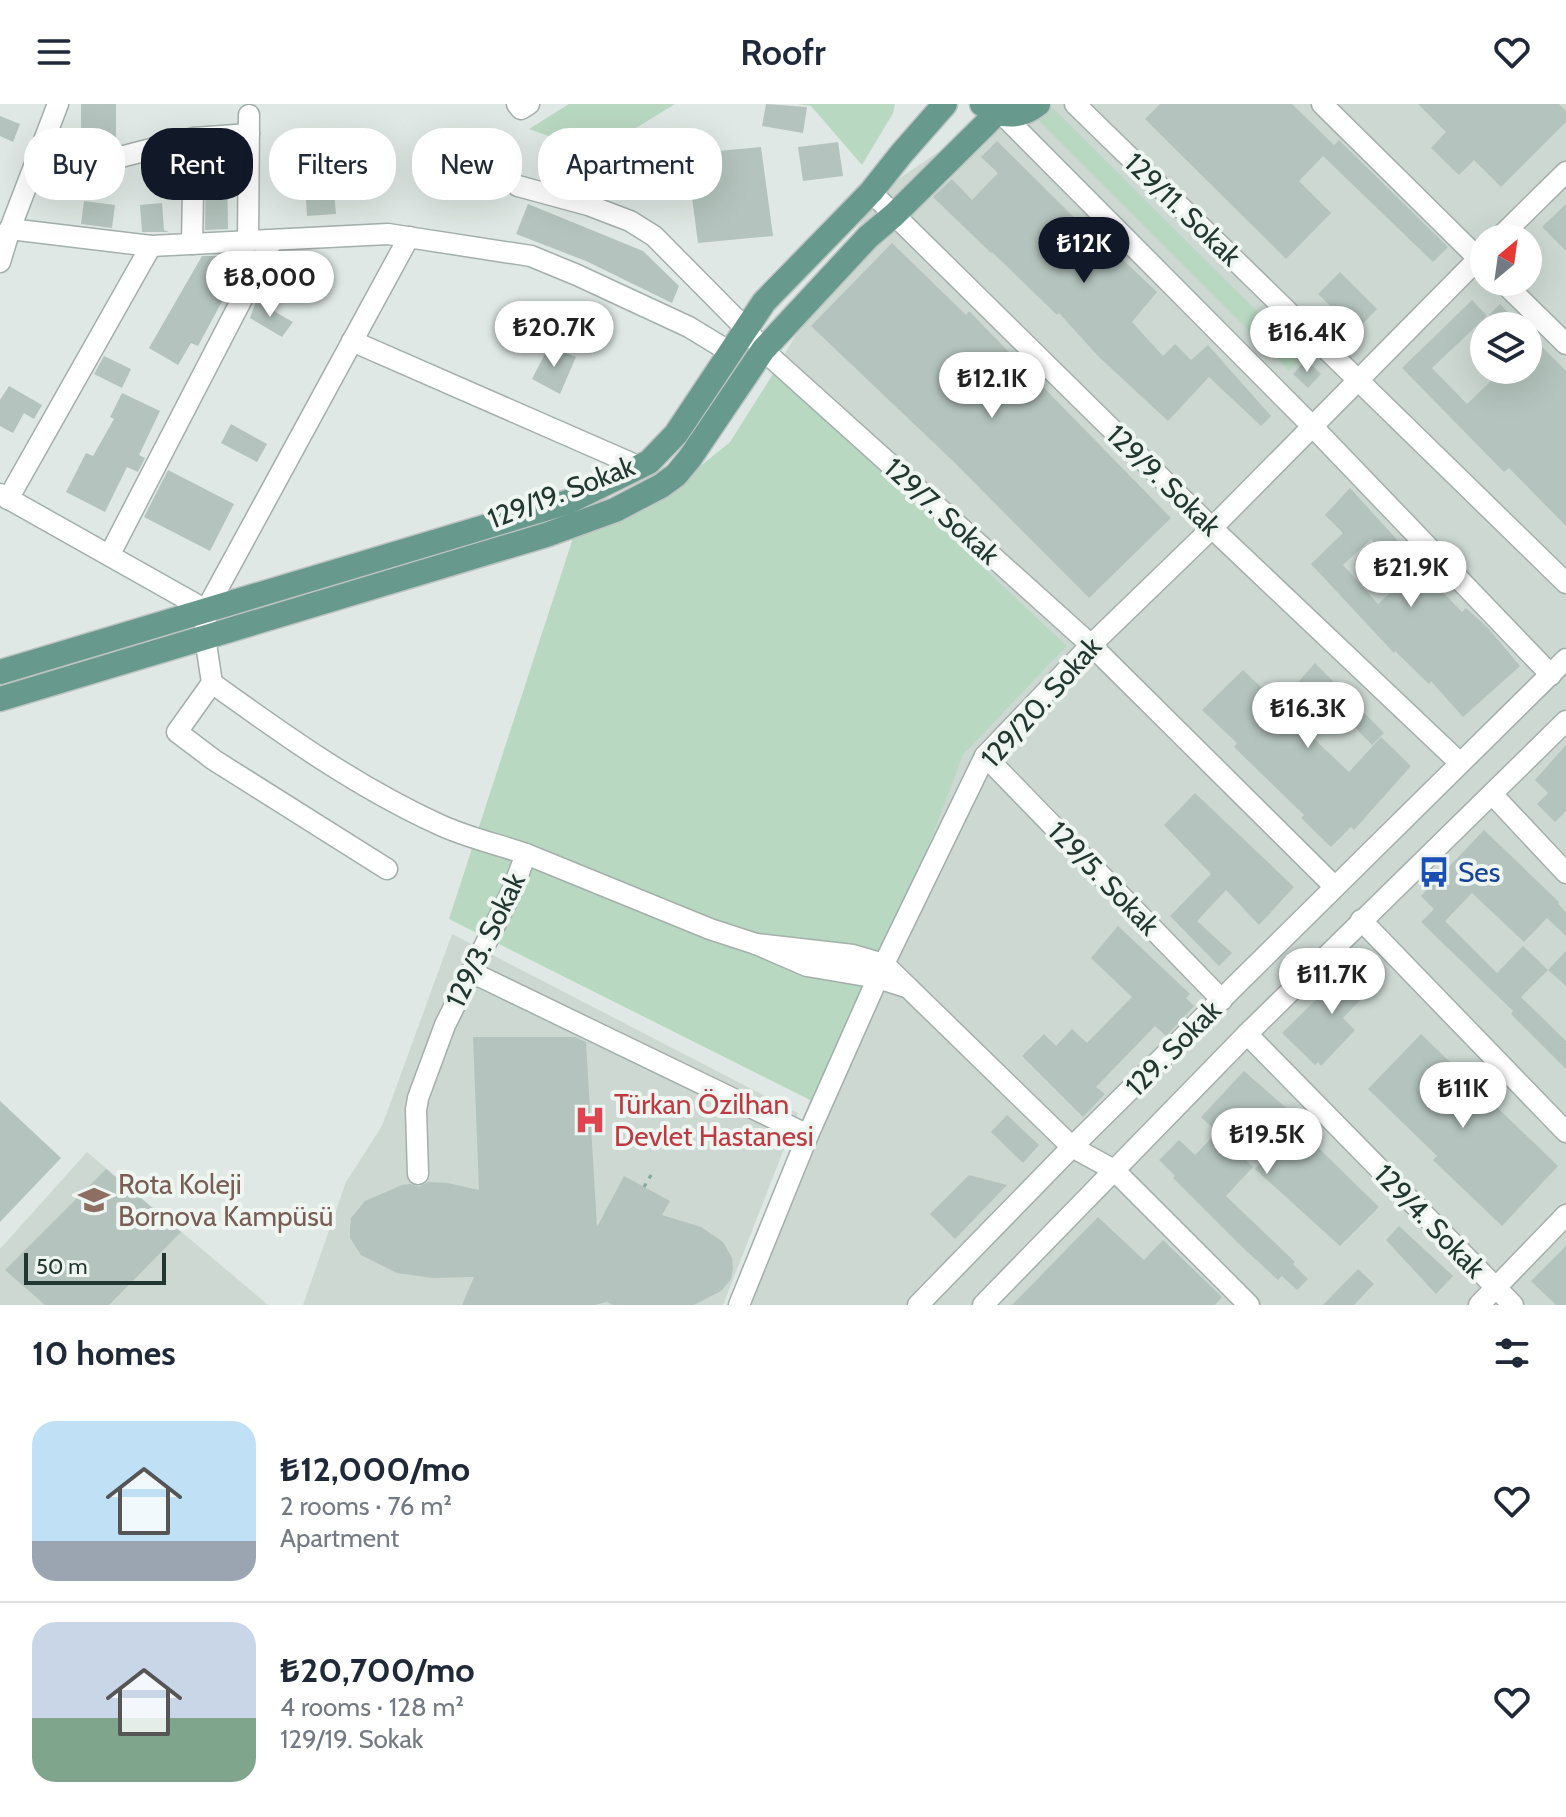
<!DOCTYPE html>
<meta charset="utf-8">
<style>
body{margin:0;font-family:Cabin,sans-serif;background:#f2f2f3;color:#1f2937;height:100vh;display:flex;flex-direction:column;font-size:30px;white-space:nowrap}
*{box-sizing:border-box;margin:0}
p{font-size:26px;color:#747a83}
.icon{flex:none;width:44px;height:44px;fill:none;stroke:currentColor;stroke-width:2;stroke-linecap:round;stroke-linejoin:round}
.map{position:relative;height:1201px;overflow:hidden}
.panel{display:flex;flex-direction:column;background:#fff;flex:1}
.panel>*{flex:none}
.guide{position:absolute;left:24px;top:24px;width:800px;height:72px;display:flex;gap:16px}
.needle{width:52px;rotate:29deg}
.tools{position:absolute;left:1470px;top:120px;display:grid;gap:16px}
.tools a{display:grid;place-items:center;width:72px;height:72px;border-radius:50%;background:#fff;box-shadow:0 8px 32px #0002;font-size:40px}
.scale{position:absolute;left:24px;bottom:20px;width:142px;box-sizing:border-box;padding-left:8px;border:4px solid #223731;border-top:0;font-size:22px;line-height:28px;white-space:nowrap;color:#223731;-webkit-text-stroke:6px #eff6f2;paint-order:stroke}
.price{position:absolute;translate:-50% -68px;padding:0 18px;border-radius:28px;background:#fff;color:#222;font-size:26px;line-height:52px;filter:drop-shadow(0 2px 4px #0008)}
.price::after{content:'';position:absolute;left:50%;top:48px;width:24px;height:18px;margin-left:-12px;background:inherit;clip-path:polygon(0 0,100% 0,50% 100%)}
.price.selected{background:#111827;color:#fff}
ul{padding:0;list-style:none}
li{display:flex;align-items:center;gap:24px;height:200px;padding:0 32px}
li+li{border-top:2px solid #e0e1e3}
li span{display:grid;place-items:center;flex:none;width:224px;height:160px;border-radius:24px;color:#555}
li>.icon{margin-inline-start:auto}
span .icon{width:96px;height:96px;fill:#fffc;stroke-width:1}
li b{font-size:34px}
h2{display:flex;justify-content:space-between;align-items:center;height:96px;padding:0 32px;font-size:34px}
.tag{padding:0 28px;border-radius:32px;background:#fff;box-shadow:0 8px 32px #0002;font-size:28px;line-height:72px}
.tag.selected{background:#111827;color:#fff}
header{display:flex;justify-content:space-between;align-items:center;height:104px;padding:0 32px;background:#fff;font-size:36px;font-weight:600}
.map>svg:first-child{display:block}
.built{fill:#cdd8d3;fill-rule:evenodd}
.green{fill:#b9d8c1}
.building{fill:#b4c3bd;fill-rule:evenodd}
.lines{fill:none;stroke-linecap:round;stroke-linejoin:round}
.minor-casing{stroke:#a3afab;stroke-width:23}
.major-casing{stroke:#bdc3c1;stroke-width:27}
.path{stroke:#82a99c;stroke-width:3;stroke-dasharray:4 6;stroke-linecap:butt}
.minor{stroke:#fff;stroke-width:20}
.major{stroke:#679a8c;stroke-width:24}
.labels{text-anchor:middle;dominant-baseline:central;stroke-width:8;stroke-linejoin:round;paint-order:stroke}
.street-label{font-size:28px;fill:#223731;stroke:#eff6f2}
.transit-label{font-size:28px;fill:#164399;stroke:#eff6f2;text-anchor:start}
.health-label{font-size:28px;fill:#be3a42;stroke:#eff6f2;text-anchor:start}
.education-label{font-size:28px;fill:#785e54;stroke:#eff6f2;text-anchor:start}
</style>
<header><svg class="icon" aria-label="menu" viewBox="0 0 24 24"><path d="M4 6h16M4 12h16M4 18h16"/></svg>Roofr<svg class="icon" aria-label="heart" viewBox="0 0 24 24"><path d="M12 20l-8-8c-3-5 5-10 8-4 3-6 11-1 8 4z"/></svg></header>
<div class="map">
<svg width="1566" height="1201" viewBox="0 0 1566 1201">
<rect width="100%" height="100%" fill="#dfe8e4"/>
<g class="built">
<path d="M 1009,0 L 1566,0 L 1566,1201 L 727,1201 L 869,851 L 963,651 L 1067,542 L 775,267 L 878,89 ZM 1484,134 L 1528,134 L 1528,178 L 1484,178 ZM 1484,222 L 1528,222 L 1528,266 L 1484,266 Z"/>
<polygon points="452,830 798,1009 723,1201 303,1201 346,1078 382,1022"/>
<polygon points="87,1048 268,1201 0,1201 0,1145"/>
</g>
<g class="green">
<polygon points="569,0 675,0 595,49 529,25"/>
<polygon points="797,0 895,0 893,9 862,61 811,2"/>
<polygon points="1053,4 1303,253 1289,267 1039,17"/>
<polygon points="775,267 1067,542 963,651 884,860 822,1002 449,815 573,434 649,404 730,338"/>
</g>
<g class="building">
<polygon points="81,0 116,0 116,41 100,45 81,43"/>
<polygon points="766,0 807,3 803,29 762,22"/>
<polygon points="1160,0 1292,0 1334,41 1339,36 1448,143 1433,158 1323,52 1299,77 1331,109 1286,155 1145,15"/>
<polygon points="1418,0 1559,0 1566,7 1566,18 1501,83 1474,56 1459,71 1431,44 1446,28"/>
<polygon points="0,12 20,20 13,38 0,32"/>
<polygon points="997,37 1118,157 1121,154 1157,188 1132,218 1163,252 1175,240 1191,256 1208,241 1271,312 1261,322 1209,273 1168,317 1098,252 1059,209 1057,211 992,148 991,149 933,93 952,75 972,96 998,69 981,53"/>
<polygon points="838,38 843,72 803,77 798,43"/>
<polygon points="761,43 773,132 698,139 687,56 697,49"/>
<polygon points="282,46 305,47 305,79 282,78"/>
<polygon points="206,61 227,61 228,125 205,126"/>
<polygon points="343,62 368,68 361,94 337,86"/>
<polygon points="333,77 336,110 307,112 305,79"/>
<polygon points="84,97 115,101 112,124 81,120"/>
<polygon points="162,99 164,126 169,128 142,128 140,101"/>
<polygon points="528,100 643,147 679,182 672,199 586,157 516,130"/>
<polygon points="1566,100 1566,147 1542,123"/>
<polygon points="892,139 966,211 969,207 1171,414 1089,494 954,358 811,222"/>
<polygon points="202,152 216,152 240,164 198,242 191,239 178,261 149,244"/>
<polygon points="1340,168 1377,205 1356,227 1318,190"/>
<polygon points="1472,196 1487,212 1432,264 1467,300 1495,273 1500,279 1513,266 1528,266 1528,229 1566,267 1566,422 1509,364 1504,368 1402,264"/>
<polygon points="256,197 293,218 282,233 250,214"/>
<polygon points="1500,200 1521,222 1500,222 1489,211"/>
<polygon points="549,242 576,253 560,290 532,275"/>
<polygon points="104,252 131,265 122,284 94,270"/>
<polygon points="1306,256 1321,270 1308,284 1293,270"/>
<polygon points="9,282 42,301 34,315 24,309 13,329 0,322 0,296"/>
<polygon points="122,289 160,307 139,351 145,354 138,368 127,363 105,408 66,388 86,349 93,352 114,315 110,313"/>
<polygon points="231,320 267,340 257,358 221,339"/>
<polygon points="168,366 234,400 210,447 144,413"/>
<path d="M 1350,384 L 1399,438 L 1396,440 L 1462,508 L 1466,504 L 1488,524 L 1520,562 L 1463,613 L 1431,577 L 1429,580 L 1395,547 L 1394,549 L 1311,460 L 1343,429 L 1325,411 ZM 1371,435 L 1408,472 L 1378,500 L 1343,461 Z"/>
<polygon points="1315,559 1384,629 1372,641 1337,605 1311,632 1349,668 1381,633 1411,662 1354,726 1351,723 1331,743 1301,714 1304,711 1234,643 1237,639 1202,606 1243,566 1279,600"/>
<polygon points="1566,641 1566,707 1555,718 1537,700 1548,689 1535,676"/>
<polygon points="1195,689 1294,783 1259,821 1226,786 1197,817 1232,849 1219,862 1170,812 1211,770 1164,721"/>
<polygon points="1484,726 1559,798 1558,800 1566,808 1566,832 1547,814 1524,838 1472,789 1445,817 1497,869 1523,842 1548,866 1521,893 1566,937 1566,965 1511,910 1513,907 1421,818 1434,805 1421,792"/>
<polygon points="1118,822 1190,890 1186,894 1194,902 1166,932 1155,922 1096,983 1105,990 1083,1013 1022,952 1044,930 1056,942 1072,925 1087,939 1132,893 1091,854"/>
<polygon points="1566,847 1566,882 1548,866"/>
<polygon points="1368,854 1385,870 1343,914 1355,926 1321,962 1318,958 1315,961 1282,929 1320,892 1326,898"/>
<polygon points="1421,930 1558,1062 1502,1122 1433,1056 1437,1052 1368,985"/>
<polygon points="473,933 575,933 586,938 597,1123 624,1072 670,1097 662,1111 701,1123 723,1138 732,1154 733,1165 731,1175 721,1187 694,1201 613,1201 607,1198 595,1201 462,1201 474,1173 433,1174 397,1169 361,1151 350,1134 350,1124 351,1114 365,1097 402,1081 410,1080 419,1083 428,1078 448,1079 479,1086"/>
<polygon points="1244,967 1300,1016 1295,1021 1379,1103 1340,1142 1255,1065 1281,1038 1259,1017 1234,1044 1253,1063 1226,1092 1295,1158 1293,1160 1308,1175 1297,1186 1282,1172 1278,1176 1240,1141 1173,1074 1175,1072 1159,1056 1179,1036 1195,1051 1217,1028 1201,1013"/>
<polygon points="0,997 61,1054 0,1118"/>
<polygon points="1007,1011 1039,1041 1023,1059 991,1028"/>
<polygon points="106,1065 181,1128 109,1201 45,1201 5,1166"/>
<polygon points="969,1071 1007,1081 955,1135 930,1110"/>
<polygon points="1098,1113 1144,1156 1163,1136 1222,1193 1215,1201 1012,1201"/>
<polygon points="1399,1122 1453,1172 1436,1190 1386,1136"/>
<polygon points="1566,1142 1566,1201 1556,1201 1531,1177"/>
<polygon points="1358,1165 1374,1180 1354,1201 1323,1201"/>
</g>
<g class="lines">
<defs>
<g id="minor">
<polyline points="517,0 521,5 529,0"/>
<polyline points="1075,0 1566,479"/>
<polyline points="1322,0 1484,160"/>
<polyline points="1002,10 1313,323 1551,571"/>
<polyline points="38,52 101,58 194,34 249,30"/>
<polyline points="518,82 588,101 630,117 654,132 746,225 763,246 1091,541 1335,783"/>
<polyline points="871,88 1212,424 1460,659"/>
<polyline points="1499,134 1566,68"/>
<polyline points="0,136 10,125 151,142 388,130 531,152 577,171 689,223 730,248"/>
<polyline points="248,138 249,11"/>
<polyline points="192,140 194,34"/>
<polyline points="0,158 10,125 58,0"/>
<polyline points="1503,178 1566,240"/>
<polyline points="352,237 640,363"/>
<polyline points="0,390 206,506"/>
<polyline points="8,395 151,142"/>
<polyline points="110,450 272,137"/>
<path d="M 212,579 C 284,631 357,683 438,720 C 465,733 497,740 526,750"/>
<polyline points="985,652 1222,896"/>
<polyline points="1492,690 1566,769"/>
<polyline points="387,765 214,656 177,628 212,579 205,533 206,506 409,133"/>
<polyline points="1361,816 1566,1028"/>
<polyline points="471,868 808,1031"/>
<polyline points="909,884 878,874 807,862 756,840 853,851 884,860 1072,1043 1114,1066 1249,1201"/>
<polyline points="1247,930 1513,1201"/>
<polyline points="418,1070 416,1006 418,994 445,921 512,787 526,750 710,825 756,840"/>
<polyline points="739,1201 808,1031 884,860 985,652 1091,541 1212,424 1484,149"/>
<polyline points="918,1201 1072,1043 1566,555"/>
<polyline points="983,1201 1247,930 1566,617"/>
<polyline points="1479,1201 1566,1111"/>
</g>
<g id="major">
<path d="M 982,0 C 999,14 1021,14 1038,0"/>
<polyline points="0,568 568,398 649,358 676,330 764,198 871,88 902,49 945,0"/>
<polyline points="0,595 546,431 615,406 661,382 676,371 690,354 763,246 868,133 894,111 997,9"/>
</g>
</defs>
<use href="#minor" class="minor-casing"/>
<use href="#major" class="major-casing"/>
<polyline class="path" points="644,1083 654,1066"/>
<use href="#minor" class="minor"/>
<use href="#major" class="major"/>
</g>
<defs>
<symbol id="bus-bare" viewBox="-9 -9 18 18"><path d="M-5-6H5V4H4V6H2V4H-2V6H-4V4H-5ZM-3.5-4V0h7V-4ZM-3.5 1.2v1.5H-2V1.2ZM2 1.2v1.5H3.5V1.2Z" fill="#1a4fb4" stroke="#eff6f2" stroke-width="2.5" paint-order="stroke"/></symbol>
<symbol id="hospital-bare" viewBox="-9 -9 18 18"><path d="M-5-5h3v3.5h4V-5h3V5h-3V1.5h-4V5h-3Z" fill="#e0444e" stroke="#eff6f2" stroke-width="2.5" paint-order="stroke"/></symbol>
<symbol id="school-bare" viewBox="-9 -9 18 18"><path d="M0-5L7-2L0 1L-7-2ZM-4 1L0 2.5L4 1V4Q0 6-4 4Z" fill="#8d6e63" stroke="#eff6f2" stroke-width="2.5" paint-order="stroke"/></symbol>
</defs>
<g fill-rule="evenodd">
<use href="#bus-bare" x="1412" y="746" width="44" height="44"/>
<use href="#hospital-bare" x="568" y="994" width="44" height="44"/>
<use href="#school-bare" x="72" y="1074" width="44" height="44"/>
</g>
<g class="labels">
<g class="street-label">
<text transform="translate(1183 105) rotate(44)">129/11. Sokak</text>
<text transform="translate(1164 376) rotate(44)">129/9. Sokak</text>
<text transform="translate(561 388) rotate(-21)">129/19. Sokak</text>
<text transform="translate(942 407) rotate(42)">129/7. Sokak</text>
<text transform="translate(1041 598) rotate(-48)">129/20. Sokak</text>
<text transform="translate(1104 774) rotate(46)">129/5. Sokak</text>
<text transform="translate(485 836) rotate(-64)">129/3. Sokak</text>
<text transform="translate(1173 944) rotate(-45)">129. Sokak</text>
<text transform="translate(1430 1117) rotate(46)">129/4. Sokak</text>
</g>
<g class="transit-label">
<text x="1458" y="768">Ses</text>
</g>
<g class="health-label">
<text x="614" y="1000">Türkan Özilhan<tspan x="614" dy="32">Devlet Hastanesi</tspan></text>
</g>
<g class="education-label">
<text x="118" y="1080">Rota Koleji<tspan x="118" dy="32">Bornova Kampüsü</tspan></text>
</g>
</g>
</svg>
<div class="tools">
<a><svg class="needle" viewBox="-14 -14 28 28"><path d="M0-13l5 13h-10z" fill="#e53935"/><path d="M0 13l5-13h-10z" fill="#747a83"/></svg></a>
<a><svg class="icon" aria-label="layers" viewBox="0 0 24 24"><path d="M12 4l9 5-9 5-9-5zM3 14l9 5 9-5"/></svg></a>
</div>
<div class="scale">50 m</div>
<b class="price selected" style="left:1084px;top:181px">₺12K</b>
<b class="price" style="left:270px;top:215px">₺8,000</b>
<b class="price" style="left:554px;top:265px">₺20.7K</b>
<b class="price" style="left:1307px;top:270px">₺16.4K</b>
<b class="price" style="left:992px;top:316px">₺12.1K</b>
<b class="price" style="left:1411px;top:505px">₺21.9K</b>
<b class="price" style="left:1308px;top:646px">₺16.3K</b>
<b class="price" style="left:1332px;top:912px">₺11.7K</b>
<b class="price" style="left:1463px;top:1026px">₺11K</b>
<b class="price" style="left:1267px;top:1072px">₺19.5K</b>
<div class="guide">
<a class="tag">Buy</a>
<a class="tag selected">Rent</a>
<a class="tag">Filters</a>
<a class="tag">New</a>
<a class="tag">Apartment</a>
</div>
</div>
<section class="panel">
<h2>10 homes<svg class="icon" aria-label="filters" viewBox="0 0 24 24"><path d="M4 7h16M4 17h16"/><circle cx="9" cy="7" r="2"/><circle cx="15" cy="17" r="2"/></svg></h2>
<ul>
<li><span style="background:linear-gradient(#bfe0f5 75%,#9aa5b1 0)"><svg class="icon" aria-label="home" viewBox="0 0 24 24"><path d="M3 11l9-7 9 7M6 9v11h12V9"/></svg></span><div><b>₺12,000/mo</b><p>2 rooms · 76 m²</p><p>Apartment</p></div><svg class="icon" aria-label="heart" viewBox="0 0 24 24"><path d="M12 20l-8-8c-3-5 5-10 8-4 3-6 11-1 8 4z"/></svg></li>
<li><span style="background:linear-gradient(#c9d6e8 60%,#7fa58c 0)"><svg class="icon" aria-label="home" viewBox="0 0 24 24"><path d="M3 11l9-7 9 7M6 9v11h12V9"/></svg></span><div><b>₺20,700/mo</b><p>4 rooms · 128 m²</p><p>129/19. Sokak</p></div><svg class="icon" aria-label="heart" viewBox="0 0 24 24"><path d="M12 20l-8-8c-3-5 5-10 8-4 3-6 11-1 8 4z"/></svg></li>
</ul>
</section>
